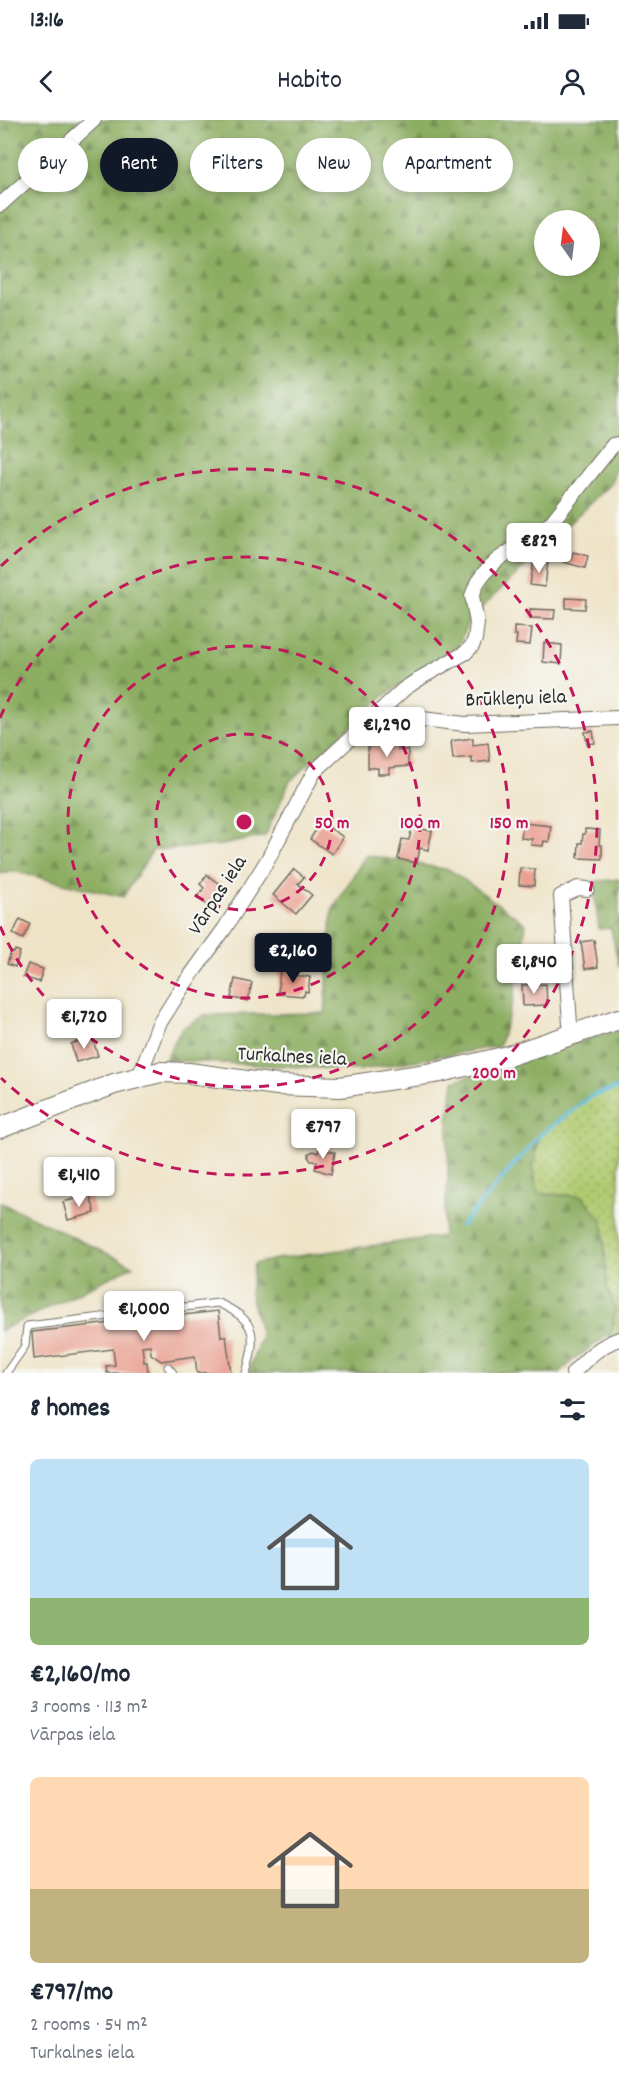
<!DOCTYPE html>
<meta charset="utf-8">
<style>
body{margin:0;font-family:Dekko,sans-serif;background:#f6f6f7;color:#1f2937;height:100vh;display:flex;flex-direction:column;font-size:22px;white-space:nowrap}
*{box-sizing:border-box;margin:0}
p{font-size:20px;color:#747a83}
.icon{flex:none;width:33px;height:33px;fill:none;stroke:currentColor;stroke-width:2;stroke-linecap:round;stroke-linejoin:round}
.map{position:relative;height:1253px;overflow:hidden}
.drawer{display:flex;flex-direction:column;background:#fff;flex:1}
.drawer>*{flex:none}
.banner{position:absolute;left:18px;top:18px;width:584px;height:54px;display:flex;gap:12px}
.needle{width:39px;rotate:346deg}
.buttons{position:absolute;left:534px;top:90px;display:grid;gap:12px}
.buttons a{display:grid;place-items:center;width:66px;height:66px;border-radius:50%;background:#fff;box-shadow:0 3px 9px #0003;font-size:30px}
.price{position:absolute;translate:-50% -51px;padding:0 14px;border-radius:6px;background:#fff;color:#222;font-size:20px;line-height:39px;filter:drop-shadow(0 2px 3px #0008)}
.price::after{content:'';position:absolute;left:50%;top:36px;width:18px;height:14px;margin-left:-9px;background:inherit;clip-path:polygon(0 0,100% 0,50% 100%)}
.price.current{background:#111827;color:#fff}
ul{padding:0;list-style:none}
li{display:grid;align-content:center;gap:12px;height:318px;padding:0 30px}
li span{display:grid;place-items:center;height:186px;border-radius:9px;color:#555}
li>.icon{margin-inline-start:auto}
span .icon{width:108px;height:108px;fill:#fffc;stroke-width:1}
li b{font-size:26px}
h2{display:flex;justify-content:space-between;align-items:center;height:72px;padding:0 30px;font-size:26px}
.chip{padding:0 21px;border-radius:27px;background:#fff;box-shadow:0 3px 9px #0003;font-size:21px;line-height:54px}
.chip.current{background:#111827;color:#fff}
.status{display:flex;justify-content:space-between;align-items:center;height:42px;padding:0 30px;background:#fff;direction:ltr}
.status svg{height:16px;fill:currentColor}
header{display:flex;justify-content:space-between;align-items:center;height:78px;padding:0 30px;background:#fff;font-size:27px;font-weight:600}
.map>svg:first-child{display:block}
.grass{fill:url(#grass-dots);stroke:#6e7a4e;stroke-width:1.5}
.forest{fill:url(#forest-firs);stroke:#5c6c46;stroke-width:1.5;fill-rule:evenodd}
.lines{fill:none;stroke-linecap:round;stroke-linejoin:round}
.stream{stroke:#5abcd9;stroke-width:4}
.building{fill:#e99989}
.lane-casing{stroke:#6f6b61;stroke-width:9}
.street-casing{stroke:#6f6b61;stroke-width:16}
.secondary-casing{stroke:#6f6b61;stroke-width:22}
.lane{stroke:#fff;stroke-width:7}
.street{stroke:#fff;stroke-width:14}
.secondary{stroke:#fff;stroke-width:20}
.ring{fill:none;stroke:#c2185b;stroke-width:3;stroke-dasharray:10 8}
.labels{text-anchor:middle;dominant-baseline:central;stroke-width:4.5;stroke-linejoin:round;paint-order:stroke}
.street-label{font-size:21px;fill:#2b2b2b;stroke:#f6f6f2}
.centre{fill:#c2185b;stroke:#f6f6f2;stroke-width:3}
.ring-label{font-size:18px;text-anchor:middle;font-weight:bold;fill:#c2185b;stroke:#f6f6f2;stroke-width:4.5;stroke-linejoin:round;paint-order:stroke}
</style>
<div class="status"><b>13:16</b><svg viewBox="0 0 49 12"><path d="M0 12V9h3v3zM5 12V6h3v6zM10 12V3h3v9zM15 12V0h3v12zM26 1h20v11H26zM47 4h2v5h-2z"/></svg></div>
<header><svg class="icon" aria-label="back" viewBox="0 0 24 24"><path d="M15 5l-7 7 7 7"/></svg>Habito<svg class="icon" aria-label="person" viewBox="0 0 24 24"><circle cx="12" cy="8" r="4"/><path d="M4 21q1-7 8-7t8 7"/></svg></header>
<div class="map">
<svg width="619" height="1253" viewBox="0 0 619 1253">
<defs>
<pattern id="grass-dots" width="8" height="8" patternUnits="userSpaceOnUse" patternTransform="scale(1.5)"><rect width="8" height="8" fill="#b0ca70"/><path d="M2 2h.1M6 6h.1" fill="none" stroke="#8fa45c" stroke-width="1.8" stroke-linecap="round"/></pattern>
<pattern id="forest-firs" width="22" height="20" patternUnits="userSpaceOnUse" patternTransform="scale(1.5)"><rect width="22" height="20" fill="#8cae62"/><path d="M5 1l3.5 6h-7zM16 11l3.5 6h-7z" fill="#738e51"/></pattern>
</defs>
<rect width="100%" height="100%" fill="#f6f6f2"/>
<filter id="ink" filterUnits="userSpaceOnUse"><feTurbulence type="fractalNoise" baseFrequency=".0167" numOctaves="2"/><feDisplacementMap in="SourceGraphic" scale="12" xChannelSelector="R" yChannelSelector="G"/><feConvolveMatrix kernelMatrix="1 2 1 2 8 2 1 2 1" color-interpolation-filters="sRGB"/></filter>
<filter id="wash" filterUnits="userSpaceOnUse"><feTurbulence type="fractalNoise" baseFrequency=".008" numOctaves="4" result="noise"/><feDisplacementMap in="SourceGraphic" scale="24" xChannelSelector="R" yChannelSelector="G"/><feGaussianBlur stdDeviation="1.35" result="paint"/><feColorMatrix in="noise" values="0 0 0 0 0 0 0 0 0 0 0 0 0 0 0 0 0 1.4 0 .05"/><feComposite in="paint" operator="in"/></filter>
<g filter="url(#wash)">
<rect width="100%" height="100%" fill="#eee3c6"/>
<polygon class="grass" points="619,968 619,1219 609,1222 615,1188 607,1167 603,1101 581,1076 538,1074 533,1047 539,1016 591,976"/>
<g class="forest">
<path d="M 0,0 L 619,0 L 619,337 L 611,363 L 469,500 L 458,527 L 385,575 L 290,661 L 265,716 L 222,725 L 153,730 L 123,777 L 12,751 L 0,754 ZM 544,100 L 590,100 L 590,146 L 544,146 Z"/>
<polygon points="366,735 450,750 526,804 513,881 499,926 360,950 165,940 182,908 205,895 325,893 332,790"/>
<polygon points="619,759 619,846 611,808 599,809 593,762"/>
<polygon points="619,910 619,968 591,976 539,1016 533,1047 538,1074 582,1076 603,1101 607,1167 615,1188 612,1212 572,1241 560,1253 248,1253 261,1216 250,1174 254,1144 276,1139 443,1116 448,1057 448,1001 454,961 492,948"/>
<polygon points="0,1082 133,1146 0,1211"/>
</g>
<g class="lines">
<polyline class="stream" points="461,1106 539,1016 591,976 619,968"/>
</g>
<g id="blocks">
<g class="building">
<polygon points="573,432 588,436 585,448 563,442 565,435 572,437"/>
<polygon points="534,440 548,442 545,467 530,465"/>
<polygon points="566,478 586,479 585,489 566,488"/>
<polygon points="530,489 555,490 554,499 530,498"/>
<polygon points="514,507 532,508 530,525 516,524 517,515 514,515"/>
<polygon points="544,523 562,525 561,544 543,542"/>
<polygon points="593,611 595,623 587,624 585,612"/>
<polygon points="473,618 473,625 488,623 490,641 472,643 472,637 453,639 451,621"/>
<polygon points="377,626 398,626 398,630 408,630 408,646 389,648 389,654 378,654 378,648 368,648 368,627"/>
<polygon points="321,702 343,717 332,734 310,719"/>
<polygon points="523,703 551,706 549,722 544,721 543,726 531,725 532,719 521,718"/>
<polygon points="412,707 432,711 428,730 420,728 417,743 398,739 402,719 409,720"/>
<polygon points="585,709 600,710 599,725 602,725 602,739 578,738 579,723 582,723 583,714 585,714"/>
<polygon points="520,748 535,749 534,766 519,765"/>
<polygon points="294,749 304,757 298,764 312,775 296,794 273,775"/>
<polygon points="207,755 225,768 210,787 197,777 204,768 200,764"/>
<polygon points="20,799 30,804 23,819 13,814"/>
<polygon points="594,820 598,847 585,849 581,822"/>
<polygon points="15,830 20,832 15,847 7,844 11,832 14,833"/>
<polygon points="28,844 43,849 39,862 23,857"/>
<polygon points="280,848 290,849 290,855 310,857 308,872 305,871 304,876 278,874"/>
<polygon points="235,859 252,863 248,881 231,878"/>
<polygon points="546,864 547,885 523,886 522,865"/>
<polygon points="92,917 98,936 76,942 71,924"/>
<polygon points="319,1029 335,1032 331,1054 315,1049 317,1041 311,1041 309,1038 309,1033 314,1031 318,1033"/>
<polygon points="90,1075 95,1093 68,1100 63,1082"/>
<polygon points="218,1191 221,1217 226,1216 231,1253 197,1253 195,1236 161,1241 151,1234 150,1225 142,1226 144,1242 147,1242 148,1253 107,1253 106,1246 115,1245 113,1229 34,1239 32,1212"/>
</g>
</g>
</g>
<g filter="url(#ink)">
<use href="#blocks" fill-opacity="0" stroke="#6f6b61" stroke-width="1.5"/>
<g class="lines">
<defs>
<g id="lane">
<polyline points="168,1247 173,1253"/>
<path d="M 6,1253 L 25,1226 L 27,1206 L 218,1183 C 257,1200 257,1215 246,1253"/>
</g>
<g id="street">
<polyline points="0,85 94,0"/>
<polyline points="379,594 465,604 619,598"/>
<polyline points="573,913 570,904 561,776 578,768 587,769"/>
<polyline points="143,955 142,949 159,904 183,866 225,808 267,741 314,652 404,569 422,557 465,533 472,526 475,519 477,503 472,476 477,463 484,453 497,440 550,404 613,325 619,324"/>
<path d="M 573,1253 C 587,1238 599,1226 619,1219"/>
</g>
<polyline id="secondary" points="0,1008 114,964 160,952 189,953 277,965 340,967 440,952 508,936 619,899"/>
</defs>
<use href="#lane" class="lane-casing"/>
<use href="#street" class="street-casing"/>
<use href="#secondary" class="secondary-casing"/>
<use href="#lane" class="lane"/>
<use href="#street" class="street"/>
<use href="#secondary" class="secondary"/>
</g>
</g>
<g class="ring">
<circle cx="244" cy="702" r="88"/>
<circle cx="244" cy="702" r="176"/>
<path d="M0 598A265 265 0 1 1 0 806"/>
<path d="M1 446A353 353 0 1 1 1 958"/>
</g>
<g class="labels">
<g class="street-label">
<text transform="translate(516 580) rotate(-2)">Brūkleņu iela</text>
<text transform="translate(219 776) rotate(-57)">Vārpas iela</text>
<text transform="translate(292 938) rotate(3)">Turkalnes iela</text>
</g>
</g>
<circle cx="244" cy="702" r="9" class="centre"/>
<g class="ring-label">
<text x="332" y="708">50 m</text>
<text x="420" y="708">100 m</text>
<text x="509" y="708">150 m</text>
<text x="494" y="958">200 m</text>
</g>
</svg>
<div class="buttons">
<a><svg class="needle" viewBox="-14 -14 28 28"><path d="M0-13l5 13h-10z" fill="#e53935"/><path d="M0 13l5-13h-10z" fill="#747a83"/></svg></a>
</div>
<b class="price" style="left:539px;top:454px">€829</b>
<b class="price" style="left:387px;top:638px">€1,290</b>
<b class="price current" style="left:293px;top:864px">€2,160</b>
<b class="price" style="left:534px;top:875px">€1,840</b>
<b class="price" style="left:84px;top:930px">€1,720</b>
<b class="price" style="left:323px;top:1040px">€797</b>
<b class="price" style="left:79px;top:1088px">€1,410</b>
<b class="price" style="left:144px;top:1222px">€1,000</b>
<div class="banner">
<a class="chip">Buy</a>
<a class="chip current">Rent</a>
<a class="chip">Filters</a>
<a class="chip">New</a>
<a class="chip">Apartment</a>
</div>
</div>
<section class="drawer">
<h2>8 homes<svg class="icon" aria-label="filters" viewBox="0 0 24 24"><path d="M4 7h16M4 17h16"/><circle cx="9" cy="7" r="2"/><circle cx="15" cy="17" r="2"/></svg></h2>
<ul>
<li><span style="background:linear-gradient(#bfe0f5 75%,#8fb573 0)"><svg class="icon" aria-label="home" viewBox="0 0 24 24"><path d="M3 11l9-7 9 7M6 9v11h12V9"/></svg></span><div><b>€2,160/mo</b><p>3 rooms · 113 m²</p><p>Vārpas iela</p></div></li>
<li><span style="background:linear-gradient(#ffd9b3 60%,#c2b280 0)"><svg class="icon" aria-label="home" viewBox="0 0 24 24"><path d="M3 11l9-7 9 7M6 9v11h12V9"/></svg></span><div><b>€797/mo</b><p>2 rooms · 54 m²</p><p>Turkalnes iela</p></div></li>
</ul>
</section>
